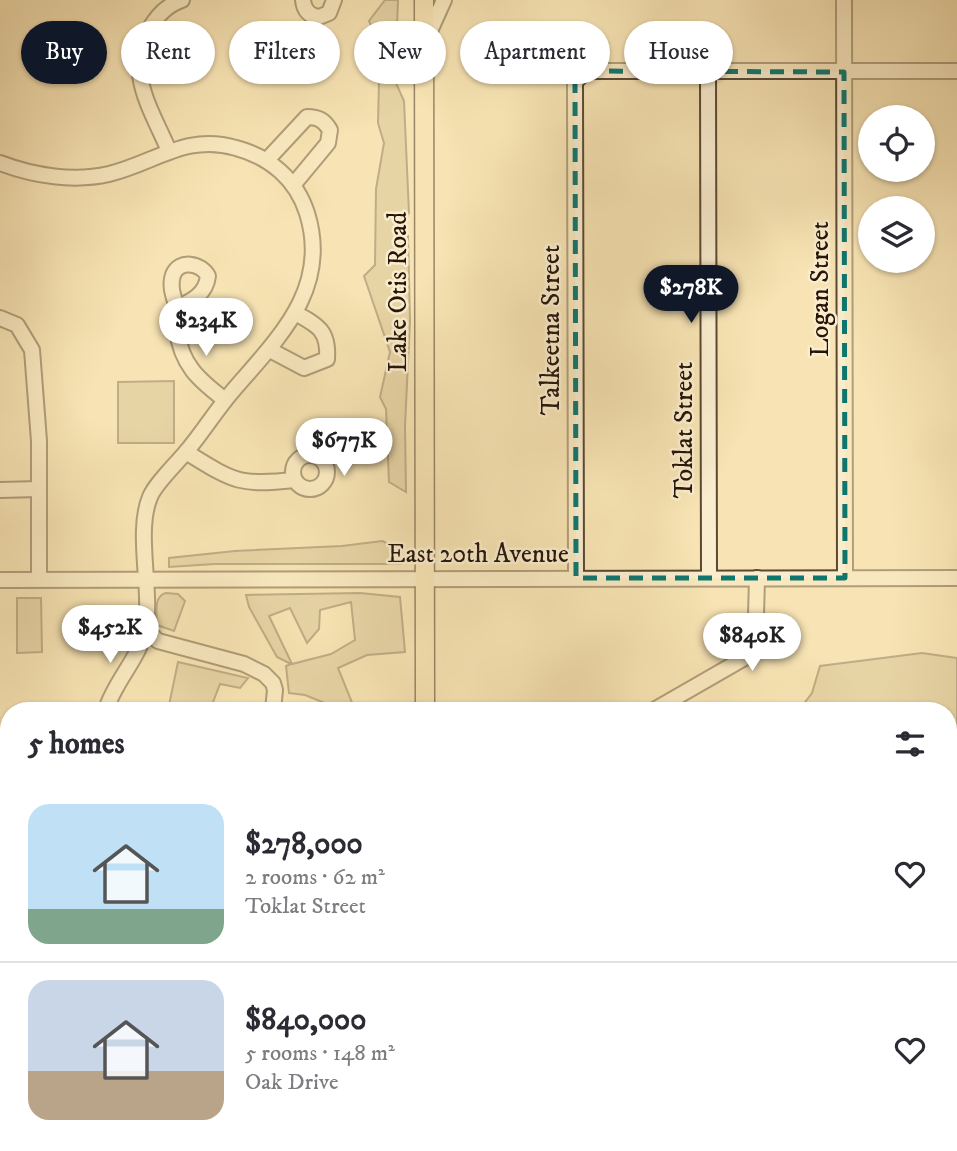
<!DOCTYPE html>
<meta charset="utf-8">
<style>
body{margin:0;font-family:"IM FELL DW Pica",serif;background:#f2f2f3;color:#2b2b33;height:100vh;display:flex;flex-direction:column;font-size:26px;white-space:nowrap}
*{box-sizing:border-box;margin:0}
p{font-size:23px;color:#7c7c81}
.icon{flex:none;width:38px;height:38px;fill:none;stroke:currentColor;stroke-width:2;stroke-linecap:round;stroke-linejoin:round}
.map{position:relative;flex:1;overflow:hidden}
.details{position:absolute;left:0px;top:702px;width:957px;height:450px;display:flex;flex-direction:column;background:#fff;border-radius:28px 28px 0 0;box-shadow:0 2px 5px #0004}
.details>*{flex:none}
.banner{position:absolute;left:21px;top:21px;width:915px;height:63px;display:flex;gap:14px}
.tools{position:absolute;left:858px;top:105px;display:grid;gap:14px}
.tools a{display:grid;place-items:center;width:77px;height:77px;border-radius:50%;background:#fff;box-shadow:0 2px 5px #0004;font-size:35px}
.price{position:absolute;translate:-50% -60px;padding:0 16px;border-radius:24px;background:#fff;color:#222;font-size:23px;line-height:46px;filter:drop-shadow(0 2px 4px #0008)}
.price::after{content:'';position:absolute;left:50%;top:42px;width:21px;height:16px;margin-left:-10px;background:inherit;clip-path:polygon(0 0,100% 0,50% 100%)}
.price.active{background:#111827;color:#fff}
ul{padding:0;list-style:none}
li{display:flex;align-items:center;gap:21px;height:175px;padding:0 28px}
li+li{border-top:2px solid #e1e1e2}
li span{display:grid;place-items:center;flex:none;width:196px;height:140px;border-radius:21px;color:#555}
li>.icon{margin-inline-start:auto}
span .icon{width:84px;height:84px;fill:#fffc;stroke-width:1}
li b{font-size:30px}
h2{display:flex;justify-content:space-between;align-items:center;height:84px;padding:0 28px;font-size:30px}
.chip{padding:0 24px;border-radius:32px;background:#fff;box-shadow:0 2px 5px #0004;font-size:24px;line-height:63px}
.chip.active{background:#111827;color:#fff}
.map>svg:first-child{display:block}
.green{fill:#d3c096;stroke:#7c6a4f;stroke-width:2;fill-rule:evenodd}
.lines{fill:none;stroke-linecap:round;stroke-linejoin:round}
.stream{stroke:#78674c;stroke-width:3.5}
.minor-casing{stroke:#5a4833;stroke-width:18}
.major-casing{stroke:#251508;stroke-width:21}
.minor{stroke:#faedce;stroke-width:14}
.major{stroke:#f7e3b3;stroke-width:18}
.marked{fill:none;stroke:#0f766e;stroke-width:5;stroke-dasharray:14 9;stroke-linejoin:round}
.labels{text-anchor:middle;dominant-baseline:central;stroke-width:5;stroke-linejoin:round;paint-order:stroke}
.street-label{font-size:26px;fill:#251508;stroke:#faedce}
</style>
<div class="map">
<svg width="957" height="1151" viewBox="0 0 957 1151">
<rect width="100%" height="100%" fill="#f7e3b3"/>
<filter id="stains"><feTurbulence type="fractalNoise" baseFrequency=".00286" numOctaves="4"/><feColorMatrix values="0 0 0 0 .2 0 0 0 0 .09 0 0 0 0 .02 0 0 0 .5 -.17"/></filter>
<radialGradient id="worn" r=".72"><stop offset=".6" stop-color="#630" stop-opacity="0"/><stop offset="1" stop-color="#630" stop-opacity=".3"/></radialGradient>
<g class="green">
<polygon points="385,0 398,0 395,81 404,101 409,213 401,228 408,236 410,321 405,426 406,492 389,482 386,409 380,397 390,352 364,276 375,265 376,189 384,143 378,123 379,80 364,73 378,42 369,21"/>
<polygon points="174,381 174,443 118,443 118,382"/>
<polygon points="382,541 401,549 401,564 215,564 169,567 169,558 235,551 342,546"/>
<path d="M 166,593 L 178,594 L 185,601 L 174,631 L 157,625 C 157,614 153,596 166,593 Z"/>
<path d="M 360,593 L 400,597 L 405,652 L 367,655 L 338,668 L 355,710 L 328,710 L 325,703 L 305,695 L 289,693 L 286,666 L 291,664 L 277,657 L 249,607 L 246,595 ZM 351,602 L 355,640 L 331,654 L 292,664 L 269,616 L 290,608 L 307,643 L 319,629 L 320,610 Z"/>
<polygon points="17,598 41,598 42,652 17,653"/>
<polygon points="922,653 957,658 957,1151 431,1151 431,1143 948,1143 948,710 799,710 812,693 820,666"/>
<polygon points="178,662 248,678 240,688 220,684 210,710 168,710"/>
<polygon points="9,893 9,1143 42,1143 42,1151 0,1151 0,895 5,897"/>
<polygon points="221,1143 404,1143 404,1149"/>
</g>
<g class="lines">
<g class="stream">
<polyline points="0,951 9,950"/>
<polyline points="948,1130 957,1132"/>
<polyline points="519,1143 520,1146 528,1149 550,1143"/>
<polyline points="591,1143 601,1151"/>
<polyline points="834,1143 831,1148 835,1151"/>
<polyline points="891,1143 914,1146 914,1143"/>
<polyline points="617,1151 630,1149 631,1151"/>
</g>
<defs>
<g id="minor">
<path d="M 303,0 C 304,10 309,16 319,17 L 329,13 L 334,0"/>
<polyline points="844,0 845,578"/>
<polyline points="426,40 444,0"/>
<polyline points="708,73 709,578"/>
<path d="M 169,151 C 159,127 143,100 140,75 C 137,45 153,10 182,0"/>
<path d="M 267,160 L 307,117 C 318,117 324,120 330,130 L 328,143 L 294,184"/>
<path d="M 0,163 C 34,176 74,182 109,174 C 155,163 186,133 236,148 C 270,157 296,179 307,213 C 331,290 277,339 231,393 C 215,412 202,433 186,452 C 176,464 155,484 150,497 C 135,533 153,591 145,630 C 139,659 114,682 106,710"/>
<path d="M 177,308 C 192,301 206,294 208,276 C 201,263 179,259 173,275 C 169,287 174,297 177,308 C 178,315 176,322 177,330 C 181,365 199,380 225,400"/>
<polyline points="0,318 17,325 32,350 39,441 39,579"/>
<path d="M 270,350 L 304,368 L 327,359 C 329,331 318,325 295,313"/>
<path d="M 186,452 C 233,481 238,486 294,480"/>
<circle cx="310" cy="472" r="17"/>
<polyline points="0,490 39,489"/>
<polyline points="576,578 575,82 586,71 957,71"/>
<polyline points="0,580 957,578"/>
<polyline points="145,629 158,641 244,664 264,674 273,683 275,690 273,710"/>
<polyline points="654,710 755,652 757,578"/>
<polyline points="0,788 9,793"/>
<polyline points="70,1148 199,1151"/>
</g>
<g id="major">
<polyline points="424,0 425,710"/>
<polyline points="427,1151 427,1143"/>
</g>
</defs>
<use href="#minor" class="minor-casing"/>
<use href="#major" class="major-casing"/>
<use href="#minor" class="minor"/>
<use href="#major" class="major"/>
</g>
<path d="M0 0H957V1151H0ZM 586,71 L 844,72 L 845,578 L 576,578 L 575,82 Z" fill="#f7e3b3" fill-opacity=".55" fill-rule="evenodd"/>
<path class="marked" d="M 586,71 L 844,72 L 845,578 L 576,578 L 575,82 Z"/>
<g class="labels">
<g class="street-label">
<text transform="translate(820 289) rotate(-90)">Logan Street</text>
<text transform="translate(398 292) rotate(-90)">Lake Otis Road</text>
<text transform="translate(551 330) rotate(-90)">Talkeetna Street</text>
<text transform="translate(684 430) rotate(-90)">Toklat Street</text>
<text x="478" y="554">East 20th Avenue</text>
</g>
</g>
<rect width="100%" height="100%" filter="url(#stains)"/>
<rect width="100%" height="100%" fill="url(#worn)"/>
</svg>
<div class="tools">
<a><svg class="icon" aria-label="locate" viewBox="0 0 24 24"><circle cx="12" cy="12" r="6"/><path d="M12 2v4M12 18v4M2 12h4M18 12h4"/></svg></a>
<a><svg class="icon" aria-label="layers" viewBox="0 0 24 24"><path d="M12 4l9 5-9 5-9-5zM3 14l9 5 9-5"/></svg></a>
</div>
<b class="price active" style="left:691px;top:325px">$278K</b>
<b class="price" style="left:206px;top:358px">$234K</b>
<b class="price" style="left:344px;top:478px">$677K</b>
<b class="price" style="left:110px;top:665px">$452K</b>
<b class="price" style="left:752px;top:673px">$840K</b>
<div class="banner">
<a class="chip active">Buy</a>
<a class="chip">Rent</a>
<a class="chip">Filters</a>
<a class="chip">New</a>
<a class="chip">Apartment</a>
<a class="chip">House</a>
</div>
<section class="details">
<h2>5 homes<svg class="icon" aria-label="filters" viewBox="0 0 24 24"><path d="M4 7h16M4 17h16"/><circle cx="9" cy="7" r="2"/><circle cx="15" cy="17" r="2"/></svg></h2>
<ul>
<li><span style="background:linear-gradient(#bfe0f5 75%,#7fa58c 0)"><svg class="icon" aria-label="home" viewBox="0 0 24 24"><path d="M3 11l9-7 9 7M6 9v11h12V9"/></svg></span><div><b>$278,000</b><p>2 rooms · 62 m²</p><p>Toklat Street</p></div><svg class="icon" aria-label="heart" viewBox="0 0 24 24"><path d="M12 20l-8-8c-3-5 5-10 8-4 3-6 11-1 8 4z"/></svg></li>
<li><span style="background:linear-gradient(#c9d6e8 65%,#b9a48a 0)"><svg class="icon" aria-label="home" viewBox="0 0 24 24"><path d="M3 11l9-7 9 7M6 9v11h12V9"/></svg></span><div><b>$840,000</b><p>5 rooms · 148 m²</p><p>Oak Drive</p></div><svg class="icon" aria-label="heart" viewBox="0 0 24 24"><path d="M12 20l-8-8c-3-5 5-10 8-4 3-6 11-1 8 4z"/></svg></li>
</ul>
</section>
</div>
